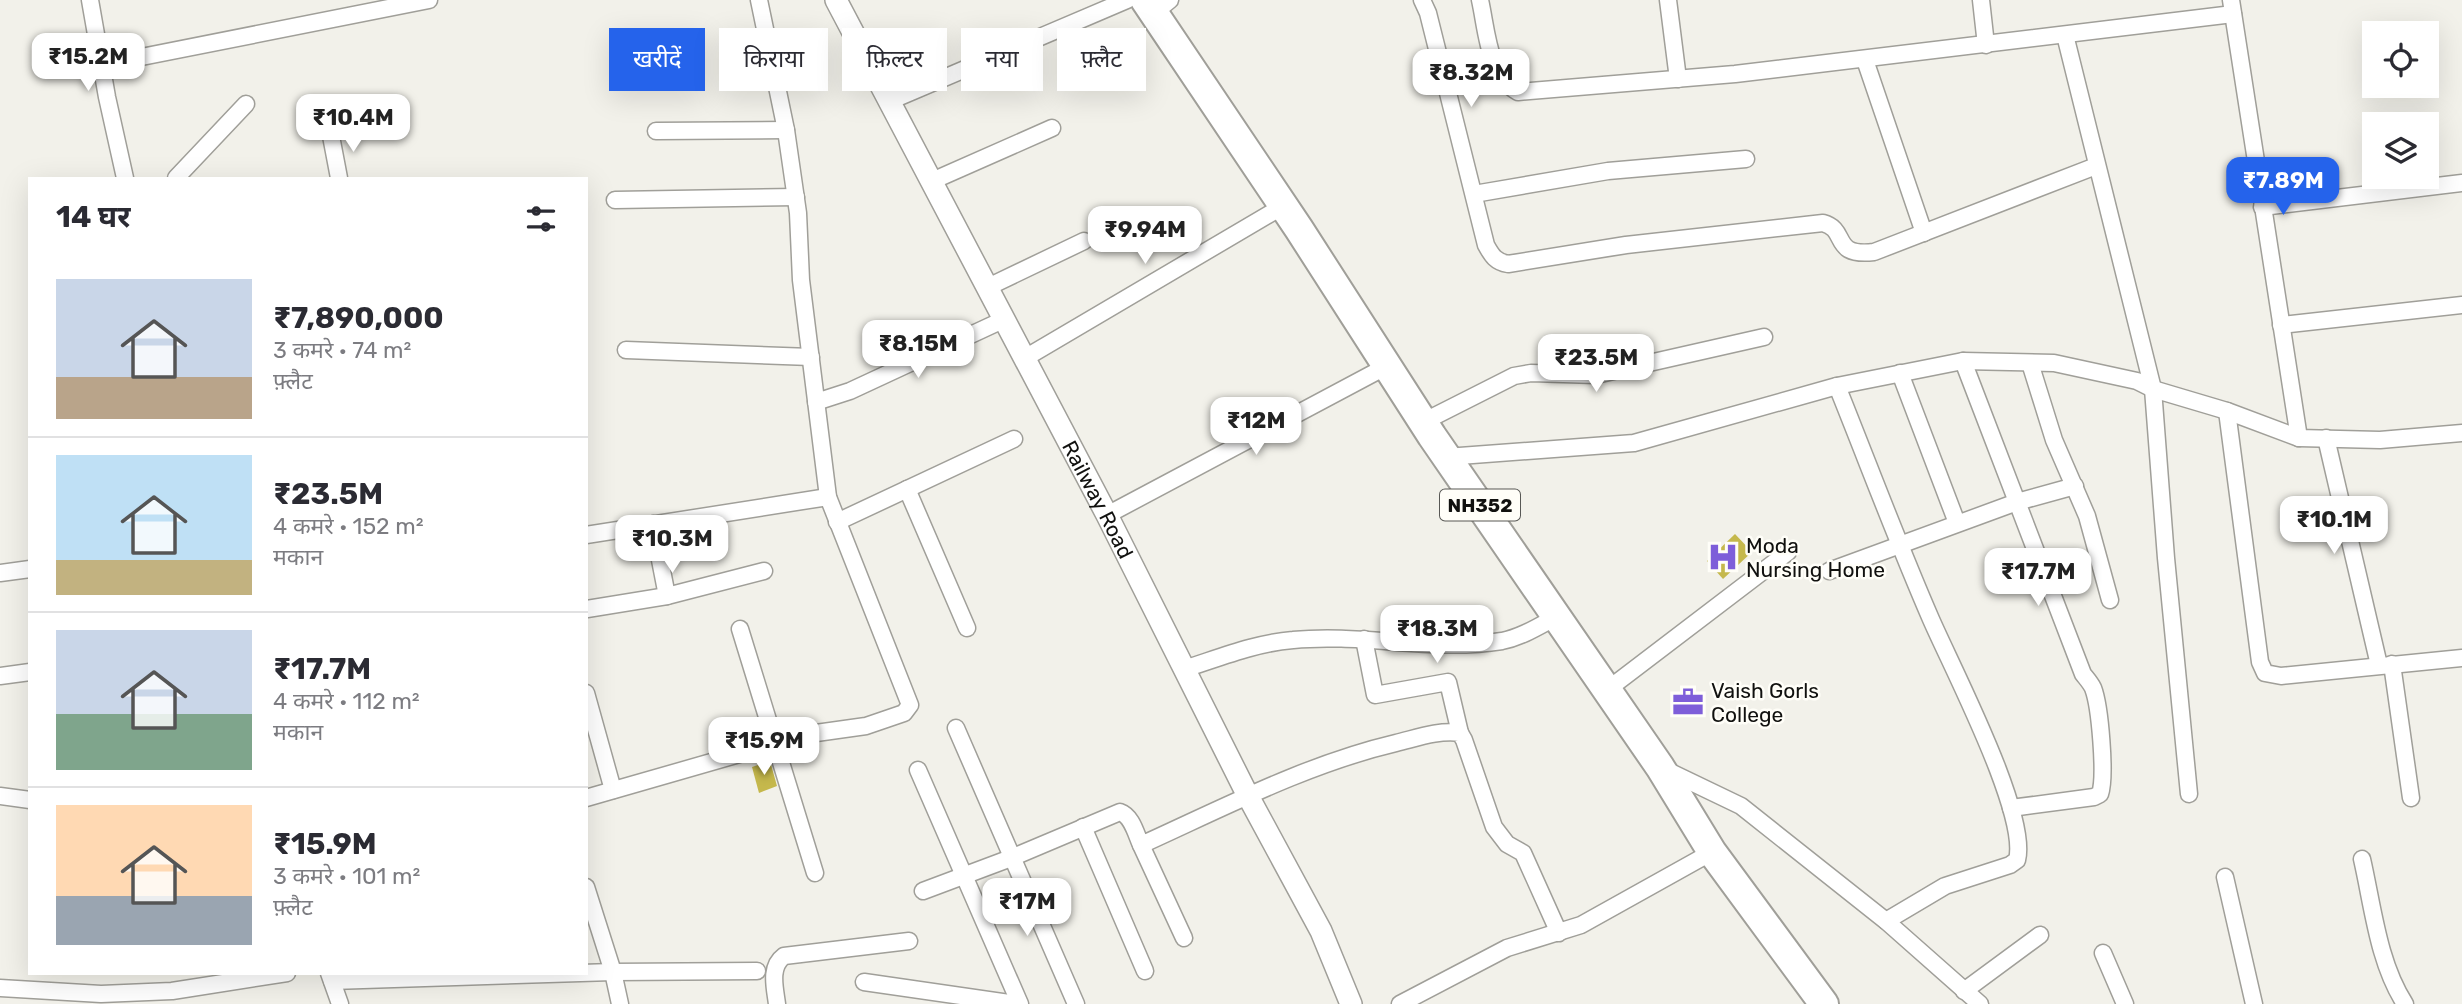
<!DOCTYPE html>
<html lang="hi">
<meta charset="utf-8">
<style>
body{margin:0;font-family:Rubik,"Noto Sans Devanagari",sans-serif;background:#f7f7f7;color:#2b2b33;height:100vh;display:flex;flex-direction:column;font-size:26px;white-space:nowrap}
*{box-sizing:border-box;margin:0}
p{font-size:23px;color:#7c7c81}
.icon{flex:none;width:38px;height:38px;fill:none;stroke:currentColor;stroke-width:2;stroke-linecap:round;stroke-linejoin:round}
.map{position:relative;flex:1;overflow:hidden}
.drawer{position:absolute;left:28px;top:177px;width:560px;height:798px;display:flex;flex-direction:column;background:#fff;border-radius:0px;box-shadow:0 7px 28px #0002}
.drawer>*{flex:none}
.guide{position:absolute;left:609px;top:28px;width:665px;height:63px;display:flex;gap:14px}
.buttons{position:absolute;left:2362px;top:21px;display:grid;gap:14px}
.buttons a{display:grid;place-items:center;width:77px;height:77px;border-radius:0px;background:#fff;box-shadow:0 7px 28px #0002;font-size:35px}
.price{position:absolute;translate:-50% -60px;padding:0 16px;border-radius:14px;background:#fff;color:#222;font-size:23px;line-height:46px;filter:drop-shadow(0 2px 4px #0008)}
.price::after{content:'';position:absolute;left:50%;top:42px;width:21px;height:16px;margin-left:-10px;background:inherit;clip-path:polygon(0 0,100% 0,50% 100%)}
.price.current{background:#2563eb;color:#fff}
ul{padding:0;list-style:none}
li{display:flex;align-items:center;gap:21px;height:175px;padding:0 28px}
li+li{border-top:2px solid #e1e1e2}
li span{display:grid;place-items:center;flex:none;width:196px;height:140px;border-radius:0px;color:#555}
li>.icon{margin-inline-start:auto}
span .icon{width:84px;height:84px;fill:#fffc;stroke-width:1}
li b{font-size:30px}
h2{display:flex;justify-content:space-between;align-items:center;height:84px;padding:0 28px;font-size:30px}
.chip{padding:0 24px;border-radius:0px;background:#fff;box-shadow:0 7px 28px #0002;font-size:24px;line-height:63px}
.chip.current{background:#2563eb;color:#fff}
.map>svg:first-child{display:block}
.building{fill:#c5b84c}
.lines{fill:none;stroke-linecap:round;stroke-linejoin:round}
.street-casing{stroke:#a09f99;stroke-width:19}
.secondary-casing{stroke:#a09f99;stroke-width:24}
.highway-casing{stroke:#a09f99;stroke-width:32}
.street{stroke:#fff;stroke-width:16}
.secondary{stroke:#fff;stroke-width:21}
.highway{stroke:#fff;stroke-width:28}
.labels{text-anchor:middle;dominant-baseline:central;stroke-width:5;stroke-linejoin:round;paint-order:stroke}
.shield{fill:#fffef8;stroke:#585855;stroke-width:2}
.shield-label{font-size:19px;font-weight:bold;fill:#11110f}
.street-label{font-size:21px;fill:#11110f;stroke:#fffef8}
.poi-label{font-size:21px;fill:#11110f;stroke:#fffef8;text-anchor:start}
</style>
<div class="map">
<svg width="2462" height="1004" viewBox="0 0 2462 1004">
<rect width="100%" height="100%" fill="#f2f1ea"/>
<g class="building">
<polygon points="1735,534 1752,552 1723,579 1707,561"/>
<polygon points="770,761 777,786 759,793 752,767"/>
</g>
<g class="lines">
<defs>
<g id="street">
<polyline points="90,0 107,97 125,178"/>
<path d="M 1422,0 L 1428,13 L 1486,245 C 1492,256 1496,262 1508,264 L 1626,245 L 1823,223 C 1849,230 1830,257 1874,252 L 2096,166"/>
<path d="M 1480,0 C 1487,31 1488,75 1518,92 L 1735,74 L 2233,14"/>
<polyline points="1668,0 1678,79"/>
<polyline points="1981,0 1986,45"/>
<polyline points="2231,0 2299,438"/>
<polyline points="1154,13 1170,0"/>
<polyline points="2065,35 2153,389 2166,558 2189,794"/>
<polyline points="1865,60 1924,233"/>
<polyline points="101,65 429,0"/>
<polyline points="890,101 1127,0"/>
<polyline points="656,131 786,130"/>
<polyline points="331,136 339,178"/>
<polyline points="176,178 246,104"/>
<polyline points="932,181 1052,128"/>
<polyline points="1474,194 1608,171 1746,159"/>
<polyline points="615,200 796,197"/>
<polyline points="2262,207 2462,183"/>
<polyline points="988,287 1084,241"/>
<polyline points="2281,325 2462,305"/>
<polyline points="626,350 811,357"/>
<polyline points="1025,358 1283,206"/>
<path d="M 1963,361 L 2083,674 C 2086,678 2090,682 2093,688 C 2100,706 2106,776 2100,794 L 2094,797 L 2011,808"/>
<polyline points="2030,363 2054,440 2087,516 2110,600"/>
<polyline points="1900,373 1957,523"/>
<path d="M 1837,386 C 1868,463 1897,541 1930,617 C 1951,666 2029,814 2017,860 L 2010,865 L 1945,886 L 1886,921"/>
<polyline points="816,402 850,391 1005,319"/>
<polyline points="2227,411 2260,662 2265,673 2281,676 2462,658"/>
<polyline points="1423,422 1514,376 1531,373 1596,375 1764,337"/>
<polyline points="2326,438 2379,665"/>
<polyline points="1446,457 1634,443 1837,386 1963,361 2054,363 2137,381 2153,389 2227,411 2299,438 2380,440 2462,433"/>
<polyline points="907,489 967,628"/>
<polyline points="1107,515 1387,366"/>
<polyline points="837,522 1014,439"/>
<polyline points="653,524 667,596"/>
<polyline points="586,535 828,497"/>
<polyline points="1829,571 2017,502 2075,486"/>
<polyline points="0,573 30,569"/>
<polyline points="587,609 667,596 764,571"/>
<polyline points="740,629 815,873"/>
<polyline points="1364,639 1375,695 1448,682 1460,733"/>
<polyline points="2392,664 2411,798"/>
<path d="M 1184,669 C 1219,658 1255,643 1293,640 C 1362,633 1433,652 1502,641 C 1522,637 1539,626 1556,617"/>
<polyline points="0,676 30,672"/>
<polyline points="1607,690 1788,552"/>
<polyline points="586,693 613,790"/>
<polyline points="956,728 1076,1004"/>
<polyline points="918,770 1020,1004"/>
<polyline points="1666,770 1741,806 1886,921 1980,1004"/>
<polyline points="0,796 30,800"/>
<polyline points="586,798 809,734 866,726 904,713 910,705 828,497 801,280 798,213 786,130 759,0"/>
<polyline points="1083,827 1145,971"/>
<polyline points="1141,845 1184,938"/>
<path d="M 2362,859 C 2373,907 2378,962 2405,1004"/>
<polyline points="2225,877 2254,1004"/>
<polyline points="586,887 613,972 620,1004"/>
<path d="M 923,891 L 1011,858 L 1120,812 C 1132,816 1136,834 1141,845 C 1225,807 1307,764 1396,743 C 1417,738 1438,730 1460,733 L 1464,740 L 1494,827 L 1507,844 L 1523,853 L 1559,933"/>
<polyline points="2103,953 2125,1004"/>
<polyline points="329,973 340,1004"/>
<polyline points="332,981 613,972 757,971"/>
<polyline points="864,982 1016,1004"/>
<polyline points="0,988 101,994 172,991 287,973"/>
<polyline points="1964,991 2040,935"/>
<path d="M 777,1004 C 775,988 769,967 784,956 L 909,941"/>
<polyline points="1400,1004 1507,948 1581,925 1712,852"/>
</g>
<g id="secondary">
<path id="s1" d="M 836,0 L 1107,515 L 1248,796 L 1321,931 L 1351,1004"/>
</g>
<polyline id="highway" points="1145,0 1299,229 1432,436 1660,767 1712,852 1824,1004"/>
</defs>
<use href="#street" class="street-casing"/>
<use href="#secondary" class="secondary-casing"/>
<use href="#highway" class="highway-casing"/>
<use href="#street" class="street"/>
<use href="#secondary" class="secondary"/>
<use href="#highway" class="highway"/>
</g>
<defs>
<symbol id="hospital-bare" viewBox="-9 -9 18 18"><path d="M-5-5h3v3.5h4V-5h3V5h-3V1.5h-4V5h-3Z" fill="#7e5ed9" stroke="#fffef8" stroke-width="2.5" paint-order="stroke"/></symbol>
<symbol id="office-bare" viewBox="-9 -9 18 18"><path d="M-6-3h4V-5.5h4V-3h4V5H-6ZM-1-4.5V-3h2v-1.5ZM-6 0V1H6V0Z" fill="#7e5ed9" stroke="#fffef8" stroke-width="2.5" paint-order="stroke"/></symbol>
</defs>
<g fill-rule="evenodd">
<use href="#hospital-bare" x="1701" y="535" width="44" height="44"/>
<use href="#office-bare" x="1666" y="680" width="44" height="44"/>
</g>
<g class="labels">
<rect class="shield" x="1440" y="489.5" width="80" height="31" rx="5"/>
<g class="shield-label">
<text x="1480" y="505">NH352</text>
</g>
<g class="street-label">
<text stroke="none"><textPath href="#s1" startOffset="564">Railway Road</textPath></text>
</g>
<g class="poi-label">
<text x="1746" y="545">Moda<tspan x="1746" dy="24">Nursing Home</tspan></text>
<text x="1711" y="690">Vaish Gorls<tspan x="1711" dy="24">College</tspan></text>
</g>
</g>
</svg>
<div class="buttons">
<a><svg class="icon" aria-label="locate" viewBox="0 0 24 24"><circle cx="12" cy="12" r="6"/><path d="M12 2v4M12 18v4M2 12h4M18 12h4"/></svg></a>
<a><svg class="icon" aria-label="layers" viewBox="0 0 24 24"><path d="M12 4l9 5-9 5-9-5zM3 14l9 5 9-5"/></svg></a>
</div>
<b class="price" style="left:88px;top:93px">₹15.2M</b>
<b class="price" style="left:1471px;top:109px">₹8.32M</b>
<b class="price" style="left:353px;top:154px">₹10.4M</b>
<b class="price current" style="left:2283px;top:217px">₹7.89M</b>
<b class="price" style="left:1145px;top:266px">₹9.94M</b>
<b class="price" style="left:918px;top:380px">₹8.15M</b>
<b class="price" style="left:1596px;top:394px">₹23.5M</b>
<b class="price" style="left:1256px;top:457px">₹12M</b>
<b class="price" style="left:2334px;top:556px">₹10.1M</b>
<b class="price" style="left:672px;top:575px">₹10.3M</b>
<b class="price" style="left:2038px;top:608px">₹17.7M</b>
<b class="price" style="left:1437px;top:665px">₹18.3M</b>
<b class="price" style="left:764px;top:777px">₹15.9M</b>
<b class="price" style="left:1027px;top:938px">₹17M</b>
<div class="guide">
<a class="chip current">खरीदें</a>
<a class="chip">किराया</a>
<a class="chip">फ़िल्टर</a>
<a class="chip">नया</a>
<a class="chip">फ़्लैट</a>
</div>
<section class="drawer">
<h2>14 घर<svg class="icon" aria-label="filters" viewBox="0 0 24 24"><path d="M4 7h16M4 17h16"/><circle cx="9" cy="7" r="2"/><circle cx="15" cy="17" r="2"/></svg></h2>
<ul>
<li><span style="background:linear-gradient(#c9d6e8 70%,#b9a48a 0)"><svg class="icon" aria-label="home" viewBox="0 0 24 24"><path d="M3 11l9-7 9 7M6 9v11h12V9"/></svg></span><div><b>₹7,890,000</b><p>3 कमरे · 74 m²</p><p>फ़्लैट</p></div></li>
<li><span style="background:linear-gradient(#bfe0f5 75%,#c2b280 0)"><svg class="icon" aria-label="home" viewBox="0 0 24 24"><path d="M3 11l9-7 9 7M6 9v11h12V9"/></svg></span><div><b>₹23.5M</b><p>4 कमरे · 152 m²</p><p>मकान</p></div></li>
<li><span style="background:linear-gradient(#c9d6e8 60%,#7fa58c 0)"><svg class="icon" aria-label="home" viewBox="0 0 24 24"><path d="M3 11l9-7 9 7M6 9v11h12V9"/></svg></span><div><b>₹17.7M</b><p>4 कमरे · 112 m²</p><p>मकान</p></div></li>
<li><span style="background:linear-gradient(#ffd9b3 65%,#9aa5b1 0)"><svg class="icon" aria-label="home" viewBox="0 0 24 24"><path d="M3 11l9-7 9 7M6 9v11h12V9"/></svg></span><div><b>₹15.9M</b><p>3 कमरे · 101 m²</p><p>फ़्लैट</p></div></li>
</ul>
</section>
</div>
